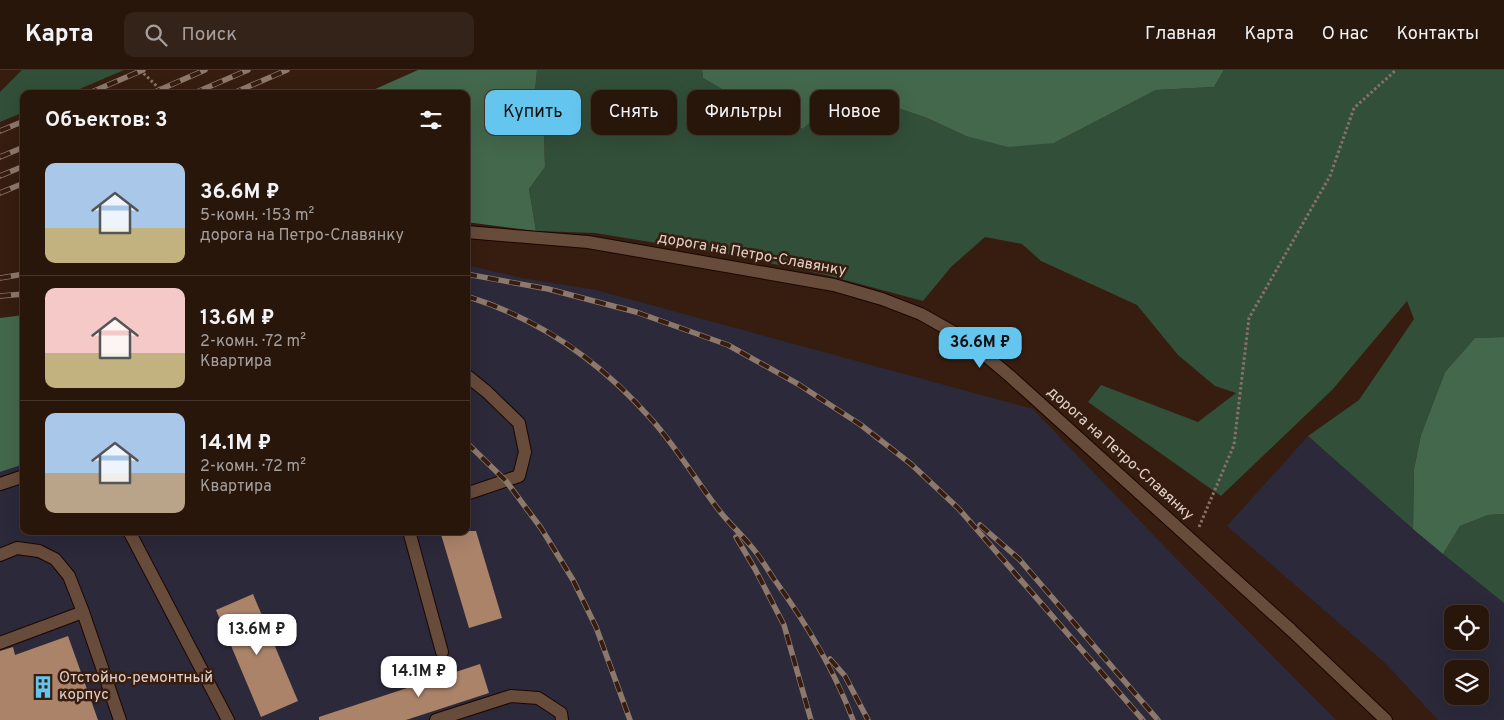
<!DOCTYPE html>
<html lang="ru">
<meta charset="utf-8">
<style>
body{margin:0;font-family:Overpass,sans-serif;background:#342319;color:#f1f3f6;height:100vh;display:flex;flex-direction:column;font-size:19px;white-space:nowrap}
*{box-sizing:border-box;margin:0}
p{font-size:16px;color:#a59f9d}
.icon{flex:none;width:28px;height:28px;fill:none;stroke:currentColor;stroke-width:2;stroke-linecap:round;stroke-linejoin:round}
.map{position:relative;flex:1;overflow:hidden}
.sheet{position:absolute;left:20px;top:20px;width:450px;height:445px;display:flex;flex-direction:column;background:#28160b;border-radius:10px;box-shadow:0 5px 20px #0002,0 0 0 1px #44352c}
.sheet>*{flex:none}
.guide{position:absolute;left:485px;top:20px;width:475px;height:45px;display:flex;gap:10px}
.controls{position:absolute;left:1444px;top:535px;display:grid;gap:10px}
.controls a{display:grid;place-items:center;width:45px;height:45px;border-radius:10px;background:#28160b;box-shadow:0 5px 20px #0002,0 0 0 1px #44352c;font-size:25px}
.price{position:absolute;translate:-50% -42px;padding:0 11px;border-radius:10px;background:#fff;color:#222;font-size:16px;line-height:32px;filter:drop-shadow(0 1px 2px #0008)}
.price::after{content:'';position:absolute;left:50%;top:30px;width:15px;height:11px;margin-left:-8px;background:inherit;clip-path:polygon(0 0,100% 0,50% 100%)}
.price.on{background:#64c5ee;color:#111}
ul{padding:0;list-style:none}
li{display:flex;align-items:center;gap:15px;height:125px;padding:0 25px}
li+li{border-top:1px solid #44352c}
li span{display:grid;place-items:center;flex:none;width:140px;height:100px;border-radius:10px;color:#555}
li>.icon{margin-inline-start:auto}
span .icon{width:60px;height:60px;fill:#fffc;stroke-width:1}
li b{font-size:21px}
h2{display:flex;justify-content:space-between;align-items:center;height:60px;padding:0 25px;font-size:21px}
.chip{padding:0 18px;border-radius:10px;background:#28160b;box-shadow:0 5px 20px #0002,0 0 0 1px #44352c;font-size:18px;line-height:45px}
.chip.on{background:#64c5ee;color:#111}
header{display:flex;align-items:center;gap:30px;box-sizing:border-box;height:70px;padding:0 25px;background:#28160b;border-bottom:1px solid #44352c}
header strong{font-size:24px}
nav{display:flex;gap:28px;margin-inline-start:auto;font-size:18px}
.search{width:350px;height:45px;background:#342319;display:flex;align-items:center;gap:12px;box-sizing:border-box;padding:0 18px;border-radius:10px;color:#a59f9d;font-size:19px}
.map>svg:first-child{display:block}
.industrial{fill:#2b293a;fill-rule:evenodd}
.green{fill:#324f39}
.forest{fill:#44684c}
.building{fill:#ab8369}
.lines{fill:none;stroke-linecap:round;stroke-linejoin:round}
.minor-casing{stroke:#1c0600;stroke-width:14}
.path{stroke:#887267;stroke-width:3;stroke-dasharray:2.5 2.5;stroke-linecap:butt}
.minor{stroke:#674b3b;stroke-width:12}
.rail-casing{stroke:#8d786c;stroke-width:5.5}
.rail{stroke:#361d0f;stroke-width:4;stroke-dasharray:11;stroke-linecap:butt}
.labels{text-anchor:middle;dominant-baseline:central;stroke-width:5;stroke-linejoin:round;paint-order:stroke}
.street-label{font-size:15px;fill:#e2d1c8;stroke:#361d0f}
.poi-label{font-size:15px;fill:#e2d1c8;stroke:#361d0f;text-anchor:start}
</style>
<header>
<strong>Карта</strong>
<div class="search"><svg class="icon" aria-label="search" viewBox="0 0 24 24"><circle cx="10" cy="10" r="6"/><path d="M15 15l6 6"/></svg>Поиск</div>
<nav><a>Главная</a><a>Карта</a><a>О нас</a><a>Контакты</a></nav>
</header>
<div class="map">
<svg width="1504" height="650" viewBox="0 0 1504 650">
<rect width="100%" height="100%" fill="#361d0f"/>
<g class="industrial">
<polygon points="466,195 522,208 596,220 1033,339 1165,477 1336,650 0,650 0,402 24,394 24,461 466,461"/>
<path d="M 1308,366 L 1413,459 L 1504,533 L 1504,650 L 1438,650 L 1385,593 L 1227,456 ZM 1452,544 L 1480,544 L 1480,571 L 1452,571 ZM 1452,599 L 1480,599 L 1480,626 L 1452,626 Z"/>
</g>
<g class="green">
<polygon points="22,0 124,0 68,24 24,24 24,42 0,52 0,22"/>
<polygon points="537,0 702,0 703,8 776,51 803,59 832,32 871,29 927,48 966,66 1054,73 1156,20 1214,17 1224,0 1504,0 1504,267 1475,268 1445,302 1421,365 1414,399 1413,459 1308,366 1359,330 1414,249 1407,231 1333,319 1221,426 1088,332 1101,315 1198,352 1236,323 1215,316 1178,285 1137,235 1041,191 1022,174 985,167 951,197 923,231 826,205 731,185 595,163 536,161 529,119 545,97 544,61 534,32"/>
<polygon points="1504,444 1504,533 1443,484 1460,456 1488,445"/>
</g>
<g class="forest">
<polygon points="418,0 537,0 534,32 544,61 545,97 529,119 536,161 466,152 466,24 364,24"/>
<polygon points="702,0 1224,0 1214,17 1156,20 1054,73 1008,77 966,66 927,48 871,29 832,32 803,59 776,51 703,8"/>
<polygon points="24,245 24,394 0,402 0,248"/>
<polygon points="1504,267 1504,444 1488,445 1460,456 1443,484 1413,459 1414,399 1421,365 1445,302 1475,268"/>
</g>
<g class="building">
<polygon points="440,461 476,461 502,548 469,558"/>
<polygon points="253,524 298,631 261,647 216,540"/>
<polygon points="68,566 98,650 0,650 0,581 13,577 15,585"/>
<polygon points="480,594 489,623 406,650 319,650 319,647"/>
</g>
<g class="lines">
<defs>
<g id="minor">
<polyline points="466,162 588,172 834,215 882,229 921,244 967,270 1011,307 1291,560 1386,650"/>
<polyline points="466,305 487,322 519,353 525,382 519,406 466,424"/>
<polyline points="0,414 24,406"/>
<polyline points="129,461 228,650"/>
<polyline points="409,461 442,582"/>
<polyline points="0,485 17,478 39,481 55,489 69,506 83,542 120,650"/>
<polyline points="0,573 83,542"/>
<polyline points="436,650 511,626 538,628 561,643 562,650"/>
</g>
</defs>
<use href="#minor" class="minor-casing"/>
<g class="path">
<polyline points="140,0 165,24"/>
<polyline points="1199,457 1234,375 1249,248 1330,106 1354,38 1396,0"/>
</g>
<use href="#minor" class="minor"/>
<defs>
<g id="rail">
<polyline points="87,24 143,0"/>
<polyline points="150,24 205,0"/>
<polyline points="192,24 248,0"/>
<polyline points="231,24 287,0"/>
<polyline points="0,61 24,51"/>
<polyline points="0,87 24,77"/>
<polyline points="0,106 24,96"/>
<polyline points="0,123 24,113"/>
<polyline points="466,204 548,219 636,242 728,275 798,314 861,355 911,394 958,438 1143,650"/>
<polyline points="0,208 24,204"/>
<polyline points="0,226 24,224"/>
<path d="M 466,226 C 541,249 601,292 652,350 C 678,379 698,414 722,444 C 731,455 741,464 750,475 C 759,485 766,497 774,509 C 806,553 834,599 853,650"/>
<polyline points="466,372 506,411 541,458 573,510 596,557 630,650"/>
<polyline points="980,455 1019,489 1158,650"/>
<polyline points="736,467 755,499 784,555 811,650"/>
<polyline points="830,589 845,606 868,650"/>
</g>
</defs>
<use href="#rail" class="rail-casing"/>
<use href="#rail" class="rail"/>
</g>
<defs>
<symbol id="building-bare" viewBox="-9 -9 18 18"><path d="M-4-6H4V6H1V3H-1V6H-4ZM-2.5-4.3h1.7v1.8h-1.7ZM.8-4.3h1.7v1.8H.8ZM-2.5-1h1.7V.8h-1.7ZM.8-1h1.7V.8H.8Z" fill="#64c5ee" stroke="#361d0f" stroke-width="2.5" paint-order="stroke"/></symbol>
</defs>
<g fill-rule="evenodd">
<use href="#building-bare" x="27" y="601" width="32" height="32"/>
</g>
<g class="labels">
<g class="street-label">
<text transform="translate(752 185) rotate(10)">дорога на Петро-Славянку</text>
<text transform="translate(1120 384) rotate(42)">дорога на Петро-Славянку</text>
</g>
<g class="poi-label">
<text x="59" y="608">Отстойно-ремонтный<tspan x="59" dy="17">корпус</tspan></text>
</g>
</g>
</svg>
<div class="controls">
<a><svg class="icon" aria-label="locate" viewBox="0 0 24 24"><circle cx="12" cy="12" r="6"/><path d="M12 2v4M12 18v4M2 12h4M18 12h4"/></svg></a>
<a><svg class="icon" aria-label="layers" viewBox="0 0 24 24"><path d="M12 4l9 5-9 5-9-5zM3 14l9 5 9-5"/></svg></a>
</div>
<b class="price on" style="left:980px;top:299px">36.6M ₽</b>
<b class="price" style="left:257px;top:586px">13.6M ₽</b>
<b class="price" style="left:419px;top:628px">14.1M ₽</b>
<div class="guide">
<a class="chip on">Купить</a>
<a class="chip">Снять</a>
<a class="chip">Фильтры</a>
<a class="chip">Новое</a>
</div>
<section class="sheet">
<h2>Объектов: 3<svg class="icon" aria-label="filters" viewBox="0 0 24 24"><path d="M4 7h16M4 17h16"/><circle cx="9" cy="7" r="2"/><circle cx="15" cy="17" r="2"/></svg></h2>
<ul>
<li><span style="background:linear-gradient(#a9c7e8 65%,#c2b280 0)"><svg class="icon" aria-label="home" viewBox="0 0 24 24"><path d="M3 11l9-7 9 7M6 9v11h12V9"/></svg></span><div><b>36.6M ₽</b><p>5-комн. · 153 m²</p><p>дорога на Петро-Славянку</p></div></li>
<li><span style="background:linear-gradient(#f6c9c9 65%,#c2b280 0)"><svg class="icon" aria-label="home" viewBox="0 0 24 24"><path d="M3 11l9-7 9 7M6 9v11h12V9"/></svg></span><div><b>13.6M ₽</b><p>2-комн. · 72 m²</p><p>Квартира</p></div></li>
<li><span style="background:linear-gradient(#a9c7e8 60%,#b9a48a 0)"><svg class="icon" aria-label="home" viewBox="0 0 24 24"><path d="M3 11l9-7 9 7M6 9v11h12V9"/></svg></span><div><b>14.1M ₽</b><p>2-комн. · 72 m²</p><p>Квартира</p></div></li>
</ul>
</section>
</div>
